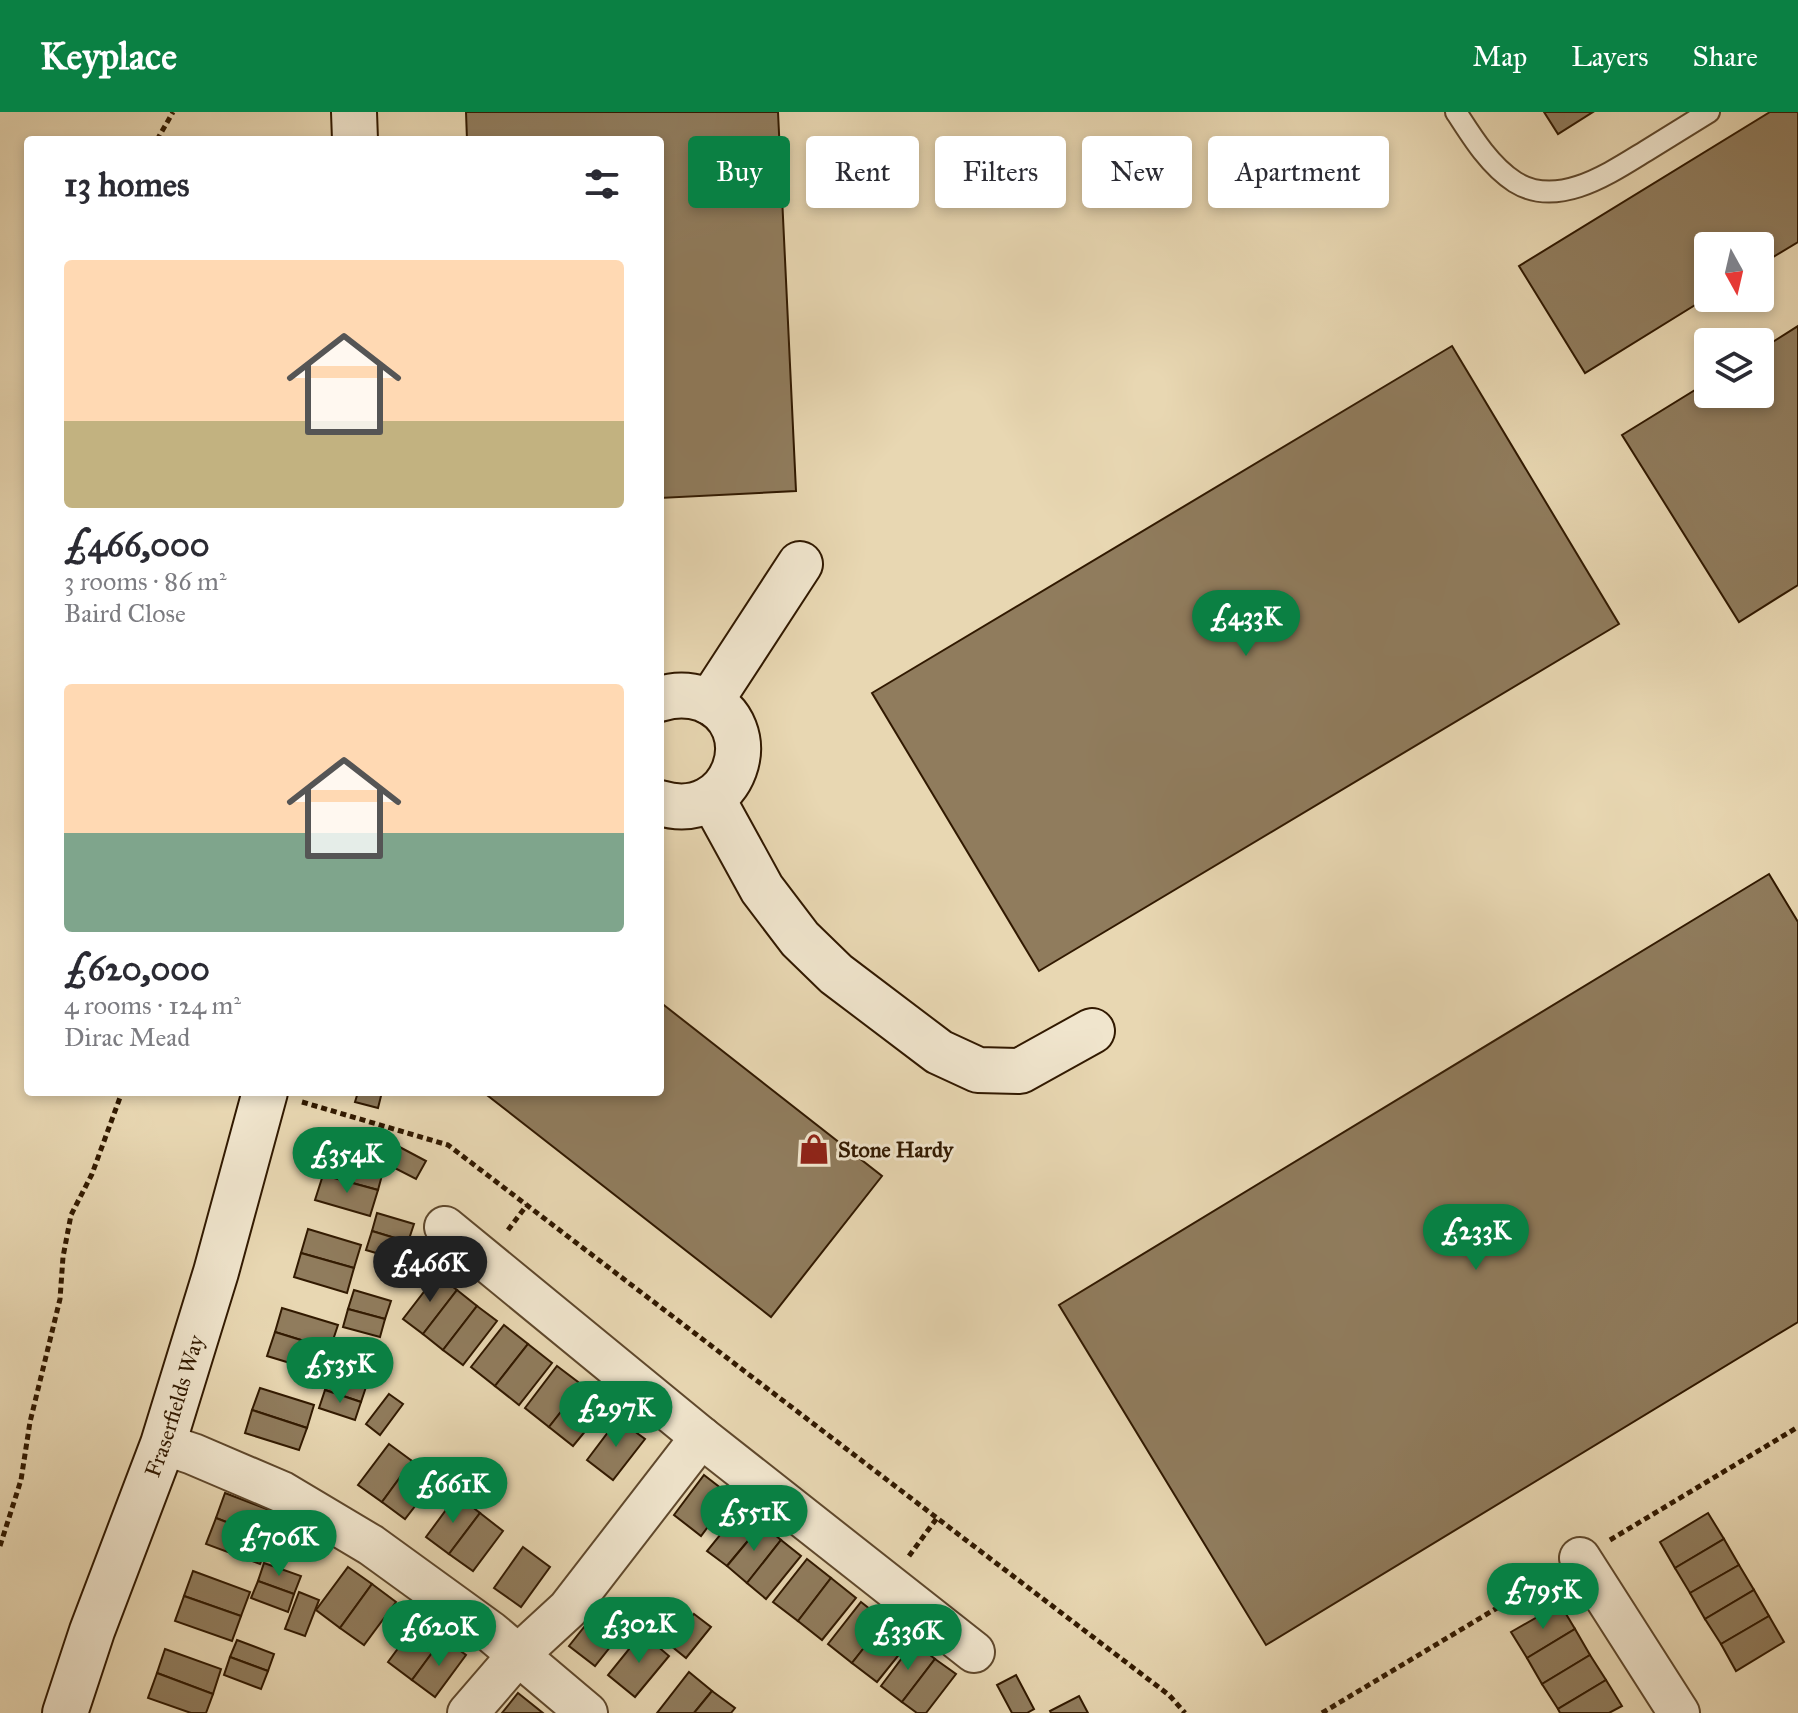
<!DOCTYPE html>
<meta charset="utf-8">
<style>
body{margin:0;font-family:"IM FELL Great Primer",serif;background:#f7f7f7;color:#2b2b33;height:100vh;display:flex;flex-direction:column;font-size:30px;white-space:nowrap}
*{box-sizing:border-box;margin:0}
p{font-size:26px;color:#7c7c81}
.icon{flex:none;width:44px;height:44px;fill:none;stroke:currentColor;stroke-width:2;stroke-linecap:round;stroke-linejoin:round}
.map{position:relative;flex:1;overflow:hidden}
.sheet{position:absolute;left:24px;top:24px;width:640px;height:960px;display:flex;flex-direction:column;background:#fff;border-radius:8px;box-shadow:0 4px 12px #0003}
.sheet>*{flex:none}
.banner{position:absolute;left:688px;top:24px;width:760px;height:72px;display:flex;gap:16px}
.needle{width:52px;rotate:172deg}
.fabs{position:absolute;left:1694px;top:120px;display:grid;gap:16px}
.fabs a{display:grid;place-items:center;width:80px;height:80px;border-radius:8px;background:#fff;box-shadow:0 4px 12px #0003;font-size:40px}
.price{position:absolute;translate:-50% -68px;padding:0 18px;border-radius:28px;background:#0b8043;color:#fff;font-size:26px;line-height:52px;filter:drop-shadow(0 2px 4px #0008)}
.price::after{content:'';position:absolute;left:50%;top:48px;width:24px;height:18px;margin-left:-12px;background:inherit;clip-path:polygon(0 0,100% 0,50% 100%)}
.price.current{background:#222;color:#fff}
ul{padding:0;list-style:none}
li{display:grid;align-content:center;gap:16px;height:424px;padding:0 40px}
li span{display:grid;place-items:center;height:248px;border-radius:8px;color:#555}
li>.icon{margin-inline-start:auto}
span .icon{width:144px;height:144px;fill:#fffc;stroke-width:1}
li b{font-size:34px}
h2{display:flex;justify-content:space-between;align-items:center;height:96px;padding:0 40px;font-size:34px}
.pill{padding:0 28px;border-radius:8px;background:#fff;box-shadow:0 4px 12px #0003;font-size:28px;line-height:72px}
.pill.current{background:#0b8043;color:#fff}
header{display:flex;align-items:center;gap:48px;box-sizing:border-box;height:112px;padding:0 40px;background:#0b8043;color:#fff}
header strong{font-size:38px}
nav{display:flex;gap:44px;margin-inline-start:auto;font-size:28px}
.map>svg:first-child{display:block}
.building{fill:#907c5d;stroke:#311900;stroke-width:2}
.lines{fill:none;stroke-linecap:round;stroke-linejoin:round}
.lane-casing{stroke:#5f482c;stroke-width:24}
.street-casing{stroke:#5f482c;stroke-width:44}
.secondary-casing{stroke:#311900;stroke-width:48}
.path{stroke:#311900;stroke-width:5;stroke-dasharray:6 4;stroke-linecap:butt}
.lane{stroke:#f0e5cd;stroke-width:20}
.street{stroke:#f0e5cd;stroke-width:40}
.secondary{stroke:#f0e5cd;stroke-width:44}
.labels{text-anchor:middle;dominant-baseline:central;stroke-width:6;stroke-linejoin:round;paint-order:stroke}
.poi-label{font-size:22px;font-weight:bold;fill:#311900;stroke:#f0e5cd;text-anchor:start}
.street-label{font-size:22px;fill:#311900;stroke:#f0e5cd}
</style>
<header>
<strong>Keyplace</strong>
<nav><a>Map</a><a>Layers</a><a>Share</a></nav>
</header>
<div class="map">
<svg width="1798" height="1601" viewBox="0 0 1798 1601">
<rect width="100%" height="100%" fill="#e8d7b2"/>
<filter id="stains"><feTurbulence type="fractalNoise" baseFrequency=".0025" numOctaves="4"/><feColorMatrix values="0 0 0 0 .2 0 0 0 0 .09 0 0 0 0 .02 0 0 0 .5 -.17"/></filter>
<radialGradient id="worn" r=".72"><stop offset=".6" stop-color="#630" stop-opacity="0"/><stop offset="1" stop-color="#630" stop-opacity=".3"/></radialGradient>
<g class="building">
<polygon points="466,0 778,0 796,379 660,386 660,28 467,28"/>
<polygon points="1544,0 1593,0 1558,22"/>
<polygon points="1770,0 1798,0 1798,130 1760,153 1760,134 1708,134 1708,185 1585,261 1519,154"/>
<polygon points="1798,214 1798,473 1739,510 1622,323 1708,270 1708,282 1760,282 1760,238"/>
<polygon points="1452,234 1619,512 1039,859 872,581"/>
<polygon points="1769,762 1798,810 1798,1210 1266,1533 1059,1193"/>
<polygon points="660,890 882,1064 771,1205 483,980 660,980"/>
<polygon points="358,980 382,980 378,996 355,990"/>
<polygon points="392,1031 426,1049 416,1067 383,1050"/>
<polygon points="330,1037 385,1052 378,1078 323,1063"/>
<polygon points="323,1063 378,1078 370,1104 315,1088"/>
<polygon points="377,1101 414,1112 408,1130 372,1119"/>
<polygon points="308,1117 361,1133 354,1156 301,1141"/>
<polygon points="372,1119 408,1130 403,1149 366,1138"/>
<polygon points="301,1141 354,1156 347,1181 294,1165"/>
<polygon points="437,1163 457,1178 423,1222 403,1207"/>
<polygon points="354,1178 391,1189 385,1207 348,1197"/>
<polygon points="457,1178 477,1194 443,1238 423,1222"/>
<polygon points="477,1194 497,1209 463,1253 443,1238"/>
<polygon points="282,1196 338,1213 330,1237 275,1220"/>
<polygon points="348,1197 385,1207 380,1225 343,1215"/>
<polygon points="504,1213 528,1232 495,1274 471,1255"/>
<polygon points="275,1220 330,1237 323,1261 267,1244"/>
<polygon points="528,1232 552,1251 519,1293 495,1274"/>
<polygon points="557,1254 582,1273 549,1315 525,1296"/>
<polygon points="331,1260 367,1272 361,1290 325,1278"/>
<polygon points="582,1273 607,1293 573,1334 549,1315"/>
<polygon points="260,1276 314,1293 307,1316 252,1298"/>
<polygon points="325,1278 361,1290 355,1308 319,1296"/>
<polygon points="389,1282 403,1292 380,1323 366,1312"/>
<polygon points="252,1298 307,1316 299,1338 245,1321"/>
<polygon points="618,1307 645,1327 613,1368 587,1348"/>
<polygon points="389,1332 412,1349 382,1390 358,1373"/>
<polygon points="412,1349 436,1367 405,1407 382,1390"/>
<polygon points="704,1363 731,1384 701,1424 674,1403"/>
<polygon points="225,1381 280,1402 270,1427 216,1406"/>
<polygon points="457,1383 480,1401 449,1442 426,1425"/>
<polygon points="742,1396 762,1412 727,1454 707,1439"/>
<polygon points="480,1401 503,1419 473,1459 449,1442"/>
<polygon points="1708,1401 1724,1427 1675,1456 1660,1430"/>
<polygon points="216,1406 270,1427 260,1452 206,1432"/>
<polygon points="762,1412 781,1428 747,1471 727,1454"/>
<polygon points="1724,1427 1739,1453 1690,1481 1675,1456"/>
<polygon points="781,1428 801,1444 766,1487 747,1471"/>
<polygon points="523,1435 550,1455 521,1495 494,1476"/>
<polygon points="807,1447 831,1466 798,1509 773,1490"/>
<polygon points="264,1451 301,1464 294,1482 258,1469"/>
<polygon points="1739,1453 1754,1478 1705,1507 1690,1481"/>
<polygon points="348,1455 372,1472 340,1516 316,1498"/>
<polygon points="193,1459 250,1480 241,1504 184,1484"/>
<polygon points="831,1466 856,1486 822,1528 798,1509"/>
<polygon points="258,1469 294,1482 288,1500 251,1486"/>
<polygon points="372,1472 396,1490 364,1533 340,1516"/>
<polygon points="1754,1478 1769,1504 1721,1532 1705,1507"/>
<polygon points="299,1480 319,1488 305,1524 285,1517"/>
<polygon points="184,1484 241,1504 232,1529 175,1509"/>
<polygon points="861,1490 885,1509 852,1551 828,1532"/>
<polygon points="1560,1492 1575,1517 1527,1546 1511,1520"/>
<polygon points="600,1495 626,1515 595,1554 569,1534"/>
<polygon points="694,1502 711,1515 686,1546 670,1533"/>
<polygon points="1769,1504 1784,1530 1736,1559 1721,1532"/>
<polygon points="419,1508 443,1526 412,1568 388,1550"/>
<polygon points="885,1509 910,1529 877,1570 852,1551"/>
<polygon points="1575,1517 1590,1543 1542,1572 1527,1546"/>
<polygon points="642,1521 669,1544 635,1585 608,1563"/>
<polygon points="443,1526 466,1543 435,1585 412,1568"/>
<polygon points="237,1528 274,1542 268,1559 230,1545"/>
<polygon points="914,1530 935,1547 902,1590 881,1574"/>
<polygon points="165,1537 221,1557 213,1582 157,1561"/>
<polygon points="1590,1543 1606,1568 1558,1597 1542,1572"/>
<polygon points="230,1545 268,1559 261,1577 224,1563"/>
<polygon points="935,1547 956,1562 926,1601 917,1601 902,1590"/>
<polygon points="689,1560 712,1579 694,1601 657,1601"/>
<polygon points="157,1561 213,1582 206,1601 191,1601 148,1586"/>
<polygon points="1016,1563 1034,1597 1027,1601 1012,1601 997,1573"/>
<polygon points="1606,1568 1622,1594 1609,1601 1560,1601 1558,1597"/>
<polygon points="712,1579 735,1596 731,1601 694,1601"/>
<polygon points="518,1581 543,1601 502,1601"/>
<polygon points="1079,1584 1088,1601 1051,1601 1050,1599"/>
</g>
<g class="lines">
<defs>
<path id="lane" d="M 1456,0 C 1472,25 1490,54 1515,70 C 1558,97 1610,61 1646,39 C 1667,26 1688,13 1709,0"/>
<g id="street">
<polyline points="445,1115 701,1325 974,1540"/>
<polyline points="163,1332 193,1342 282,1380 371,1433 491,1520 587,1601"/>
<polyline points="1580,1446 1679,1601"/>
<polyline points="468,1601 518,1543 568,1497 701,1325"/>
</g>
<g id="secondary">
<polyline points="354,0 355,28"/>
<path d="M 660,587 C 675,582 688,582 703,587 C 768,612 736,714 660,691"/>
<polyline points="710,590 800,452"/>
<polyline points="712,686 762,777 800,827 836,862 939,940 978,958 1020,959 1092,919"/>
<path id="s1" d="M 65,1601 L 92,1519 L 163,1332 L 216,1160 L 265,980"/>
</g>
</defs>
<use href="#lane" class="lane-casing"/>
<use href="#street" class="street-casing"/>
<use href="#secondary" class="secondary-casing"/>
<g class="path">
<polyline points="157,28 173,0"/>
<polyline points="302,990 448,1033 1169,1583 1185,1601"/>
<polyline points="508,1118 527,1093"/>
<polyline points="1610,1428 1798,1315"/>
<polyline points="0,1434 21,1368 30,1310 60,1187 63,1145 71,1103 92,1062 122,980"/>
<polyline points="909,1444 937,1406"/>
<polyline points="1322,1601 1547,1466"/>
</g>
<use href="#lane" class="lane"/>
<use href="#street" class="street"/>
<use href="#secondary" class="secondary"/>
</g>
<defs>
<symbol id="shop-bare" viewBox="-9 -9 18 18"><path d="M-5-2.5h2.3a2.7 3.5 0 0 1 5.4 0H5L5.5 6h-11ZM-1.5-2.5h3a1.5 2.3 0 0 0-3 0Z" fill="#8f2418" stroke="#f0e5cd" stroke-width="2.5" paint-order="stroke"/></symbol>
</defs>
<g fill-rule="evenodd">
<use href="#shop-bare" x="792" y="1015" width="44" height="44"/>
</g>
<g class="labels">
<g class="poi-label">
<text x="838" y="1037">Stone Hardy</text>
</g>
<g class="street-label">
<text stroke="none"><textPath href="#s1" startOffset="326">Fraserfields Way</textPath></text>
</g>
</g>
<rect width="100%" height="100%" filter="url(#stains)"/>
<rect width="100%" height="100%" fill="url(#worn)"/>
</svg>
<div class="fabs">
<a><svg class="needle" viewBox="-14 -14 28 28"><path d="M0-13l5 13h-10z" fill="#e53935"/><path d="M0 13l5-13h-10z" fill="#7c7c81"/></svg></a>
<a><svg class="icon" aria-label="layers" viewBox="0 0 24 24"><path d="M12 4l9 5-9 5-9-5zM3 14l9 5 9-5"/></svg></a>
</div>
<b class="price" style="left:1246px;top:546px">£433K</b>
<b class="price" style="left:347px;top:1083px">£354K</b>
<b class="price" style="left:1476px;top:1160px">£233K</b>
<b class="price current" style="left:430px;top:1192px">£466K</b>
<b class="price" style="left:340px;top:1293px">£535K</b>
<b class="price" style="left:616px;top:1337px">£297K</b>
<b class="price" style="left:453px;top:1413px">£661K</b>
<b class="price" style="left:754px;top:1441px">£551K</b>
<b class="price" style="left:279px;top:1466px">£706K</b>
<b class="price" style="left:1543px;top:1519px">£795K</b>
<b class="price" style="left:639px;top:1553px">£302K</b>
<b class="price" style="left:439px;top:1556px">£620K</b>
<b class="price" style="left:908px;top:1560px">£336K</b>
<div class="banner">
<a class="pill current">Buy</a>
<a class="pill">Rent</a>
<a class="pill">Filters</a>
<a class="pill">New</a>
<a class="pill">Apartment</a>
</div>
<section class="sheet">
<h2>13 homes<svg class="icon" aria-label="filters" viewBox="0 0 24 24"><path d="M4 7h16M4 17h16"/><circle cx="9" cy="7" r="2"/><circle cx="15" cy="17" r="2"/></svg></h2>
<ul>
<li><span style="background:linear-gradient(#ffd9b3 65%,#c2b280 0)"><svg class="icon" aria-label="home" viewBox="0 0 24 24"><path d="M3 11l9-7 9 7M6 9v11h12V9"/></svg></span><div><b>£466,000</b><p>3 rooms · 86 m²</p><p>Baird Close</p></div></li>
<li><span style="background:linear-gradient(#ffd9b3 60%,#7fa58c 0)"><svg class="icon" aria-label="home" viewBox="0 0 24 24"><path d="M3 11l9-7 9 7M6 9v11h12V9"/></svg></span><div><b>£620,000</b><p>4 rooms · 124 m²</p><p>Dirac Mead</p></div></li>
</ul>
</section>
</div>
